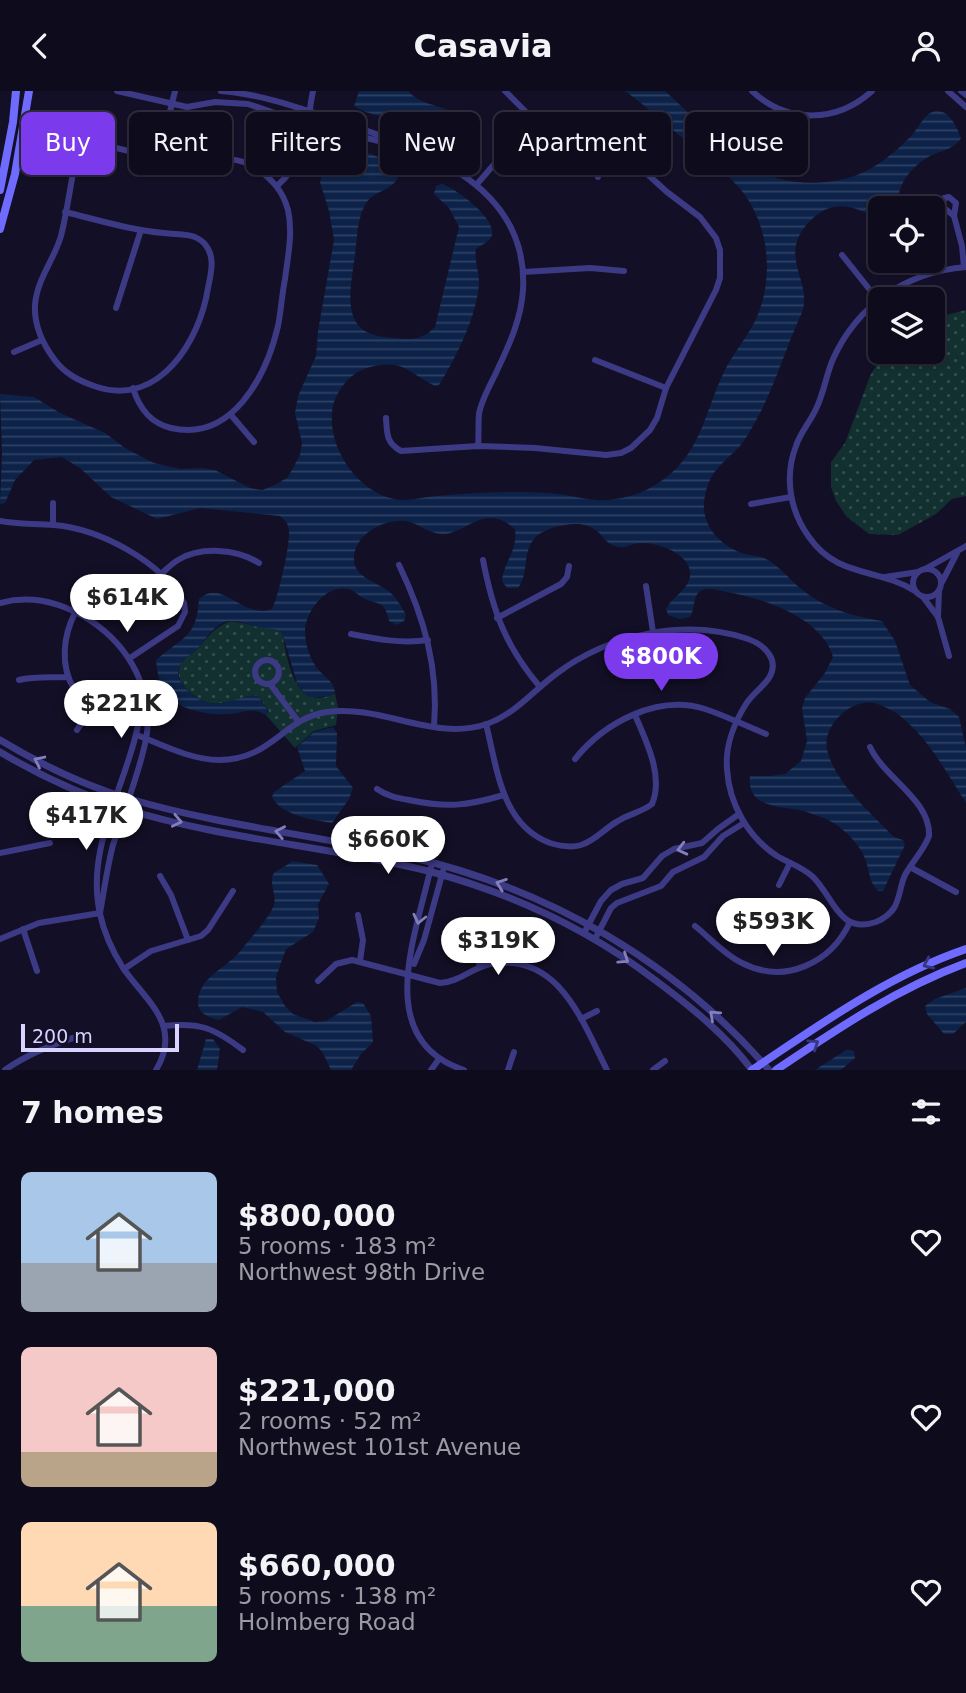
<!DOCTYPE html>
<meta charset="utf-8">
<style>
body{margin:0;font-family:"DejaVu Sans",sans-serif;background:#171425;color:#f1f3f6;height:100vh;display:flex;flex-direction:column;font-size:26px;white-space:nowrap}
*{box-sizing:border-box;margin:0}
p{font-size:23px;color:#9b9ba3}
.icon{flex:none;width:38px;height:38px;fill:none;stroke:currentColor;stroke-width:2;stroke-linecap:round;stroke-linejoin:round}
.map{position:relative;height:979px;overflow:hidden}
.sheet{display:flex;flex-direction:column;background:#0e0b1c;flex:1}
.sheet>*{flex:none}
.top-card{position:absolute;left:21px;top:21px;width:924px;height:63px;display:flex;gap:14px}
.fabs{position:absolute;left:868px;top:105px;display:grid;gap:14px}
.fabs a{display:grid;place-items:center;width:77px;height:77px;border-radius:10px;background:#0e0b1c;box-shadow:0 2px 5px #0004,0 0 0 2px #2e2b3b;font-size:35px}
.scale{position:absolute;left:21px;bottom:18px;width:158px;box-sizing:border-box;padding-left:7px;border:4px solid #d9d4ff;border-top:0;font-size:19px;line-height:24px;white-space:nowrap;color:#d9d4ff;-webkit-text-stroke:5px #130f26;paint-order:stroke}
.price{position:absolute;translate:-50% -60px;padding:0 16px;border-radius:24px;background:#fff;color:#222;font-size:23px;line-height:46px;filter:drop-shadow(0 2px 4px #0008)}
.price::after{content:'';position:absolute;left:50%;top:42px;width:21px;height:16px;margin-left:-10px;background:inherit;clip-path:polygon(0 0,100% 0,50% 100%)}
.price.on{background:#7c3aed;color:#fff}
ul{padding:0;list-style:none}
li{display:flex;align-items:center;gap:21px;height:175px;padding:0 21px}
li span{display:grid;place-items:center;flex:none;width:196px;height:140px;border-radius:10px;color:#555}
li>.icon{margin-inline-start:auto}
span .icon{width:84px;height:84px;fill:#fffc;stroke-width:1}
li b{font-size:30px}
h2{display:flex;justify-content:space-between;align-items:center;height:84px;padding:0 21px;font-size:30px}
.chip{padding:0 24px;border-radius:10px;background:#0e0b1c;box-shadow:0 2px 5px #0004,0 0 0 2px #2e2b3b;font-size:24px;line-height:63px}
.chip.on{background:#7c3aed;color:#fff}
header{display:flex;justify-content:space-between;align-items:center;height:91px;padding:0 21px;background:#0e0b1c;font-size:32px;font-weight:600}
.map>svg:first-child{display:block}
.green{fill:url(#green-dots)}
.water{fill:url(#water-rules)}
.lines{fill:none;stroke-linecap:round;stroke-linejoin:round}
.minor{stroke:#3d3a85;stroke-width:6}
.tertiary{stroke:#3d3a85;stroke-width:7}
.secondary{stroke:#6f6bff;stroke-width:8}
.oneway{stroke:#837fbc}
.oneway2{stroke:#38347d}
</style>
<header><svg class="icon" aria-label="back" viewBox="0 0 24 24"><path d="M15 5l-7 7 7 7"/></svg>Casavia<svg class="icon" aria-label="person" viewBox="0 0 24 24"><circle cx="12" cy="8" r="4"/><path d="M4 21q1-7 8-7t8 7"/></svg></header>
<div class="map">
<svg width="966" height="979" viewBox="0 0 966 979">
<defs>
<pattern id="green-dots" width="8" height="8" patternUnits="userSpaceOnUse" patternTransform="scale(1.75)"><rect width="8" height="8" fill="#12302f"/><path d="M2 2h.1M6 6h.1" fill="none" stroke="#344d4e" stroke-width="1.8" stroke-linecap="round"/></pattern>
<pattern id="water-rules" width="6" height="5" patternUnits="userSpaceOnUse" patternTransform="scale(1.75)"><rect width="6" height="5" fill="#0c2248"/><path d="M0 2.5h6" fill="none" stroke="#2f4163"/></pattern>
</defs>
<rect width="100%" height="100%" fill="#130f26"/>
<g class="green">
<polygon points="966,219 966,405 952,408 936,423 898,444 869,443 847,426 836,410 831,396 831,371 845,352 870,285 884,261 933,261 933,227"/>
<path d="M 231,530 C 243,533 275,536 282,542 C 288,571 295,623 335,602 L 338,617 L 336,634 L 314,640 L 295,657 L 266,624 L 269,620 L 258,605 C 240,603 226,617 206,611 C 192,606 170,587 182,571 C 186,565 194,562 198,557 C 209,545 214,536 231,530 Z"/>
</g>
<g class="water">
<path d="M 359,0 L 408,0 C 423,17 448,13 462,28 L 457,44 L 447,50 C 430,46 418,36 401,30 C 385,24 368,25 354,15 Z"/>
<path d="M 625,0 L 665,0 C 690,23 749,80 780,88 C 800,93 823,93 844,88 C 870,82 893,64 911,45 C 918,38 923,25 932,21 C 947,15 957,35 961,47 C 954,59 939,60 928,66 C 910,77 895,96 899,117 L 880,117 L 880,129 C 854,115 833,106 809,131 C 775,167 817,193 800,226 C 784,261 774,299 754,333 C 750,340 745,349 740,355 C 729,367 715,376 709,391 C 703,407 701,421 710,437 C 716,448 730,458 742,462 C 751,465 760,464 768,469 C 780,476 789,488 800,497 C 824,517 852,525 882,530 L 895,550 L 910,594 L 930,611 L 950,618 L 959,626 L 966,657 L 966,712 C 948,684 931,652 906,630 C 898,622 885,615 874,612 C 851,607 822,635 827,658 C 834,691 870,721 894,746 L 903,749 L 905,754 L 883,800 L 878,800 C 869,790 870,783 866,770 C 861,754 842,735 826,728 C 818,725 808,721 800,719 C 778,716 746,715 750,685 L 770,685 L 785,683 L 801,670 L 807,650 L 802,617 L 805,607 L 825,582 L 833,566 C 822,526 762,507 726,501 C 718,499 706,495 699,501 C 693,506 695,518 690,526 L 680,528 L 668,524 L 666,518 C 672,506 685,501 689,489 C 697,465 659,451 641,452 C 634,452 626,457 620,456 C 606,455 604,444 594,438 C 580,428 551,435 538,444 C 521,457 530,482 518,497 L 507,497 L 502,490 C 504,470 518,460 515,438 C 483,410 467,444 441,443 C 428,442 418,432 406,430 C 385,427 354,443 354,467 C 353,486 375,490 387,499 C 396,505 401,515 406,524 L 404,530 L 397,534 L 389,530 C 385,509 378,514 363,507 C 358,504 353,499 348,498 C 326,493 306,520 305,539 C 305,552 309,565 316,576 C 323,585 334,590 335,601 L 329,605 L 310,607 L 298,595 L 282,542 C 275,537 271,538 263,537 C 252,536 241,529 231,530 C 215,531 207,547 198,557 C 194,562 186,565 182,571 C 169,587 192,607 206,611 C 226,617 240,603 258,605 L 269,621 L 266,624 C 249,615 246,622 229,623 C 211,625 180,619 167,605 C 160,597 157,580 156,569 C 182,546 197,547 199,508 C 222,486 243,529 272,518 C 279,503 290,455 289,439 C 288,432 285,429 280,425 L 200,417 L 157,428 L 111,406 L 81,378 L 62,366 L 34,369 L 15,389 L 5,412 L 0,413 L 2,362 L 0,303 L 34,306 L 60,322 L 105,342 L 125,357 L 154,372 L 180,378 L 201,377 L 215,379 L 250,397 L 262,399 L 275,394 L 288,386 L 300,364 L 302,352 L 295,322 L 298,305 L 316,265 L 318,240 L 334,149 L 329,120 L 320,91 L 324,77 L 334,63 L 347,57 L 361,59 L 383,68 L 398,75 L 402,80 C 399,84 397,90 393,93 C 383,102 370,102 364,116 C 357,130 357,149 355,164 C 351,196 338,243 386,246 C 407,248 419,252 435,236 L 459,136 L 449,117 L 434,103 L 436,95 L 442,93 C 455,97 503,131 490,148 C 487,152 479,155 476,158 C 474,169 479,180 479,191 C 478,223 456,267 439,294 L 435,295 C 407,281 403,267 367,277 C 350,282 337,299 333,315 C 325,352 355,400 394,408 C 406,411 423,406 436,405 C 476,402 517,399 558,403 C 578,405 594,412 615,408 C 633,406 649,399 664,388 C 703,360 706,314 727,275 C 736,259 747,246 755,230 C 774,191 770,139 745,104 C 729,83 706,67 686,50 C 666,33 646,15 625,0 Z"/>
<path d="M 333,636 L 337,642 L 336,675 L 353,697 L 349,708 L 332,732 C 314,729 282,725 272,706 L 274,701 L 305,680 L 297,656 L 314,641 Z"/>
<path d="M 292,770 L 317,774 L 329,793 L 318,813 L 319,827 L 313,841 L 286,858 L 276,886 L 277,901 L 285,915 L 293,923 L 315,931 L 326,930 L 357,911 L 363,912 L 371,925 L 373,951 L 361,963 L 351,979 L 331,979 L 323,962 L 317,955 L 285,941 L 263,921 L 242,916 L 219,929 C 209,926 197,923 198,910 C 200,884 228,877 242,858 C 252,845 268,829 274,814 C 277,805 268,790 274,782 C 278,778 287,775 292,770 Z"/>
<polygon points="966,897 966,931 953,943 944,943 927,923 925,915 935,908"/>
<polygon points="206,948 213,948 220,958 217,979 197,979"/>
<polygon points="846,959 854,960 855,967 841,979 815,979"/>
</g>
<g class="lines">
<g class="minor">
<polyline points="117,0 187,16 215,11 248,13 307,33 400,55"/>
<path d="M 221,0 C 263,3 305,19 345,32 C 425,60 529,94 523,199 C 521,230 508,256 495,284 C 489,296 481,310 479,323 C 478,334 479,345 478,355"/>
<path d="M 752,0 C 787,33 837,32 872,0"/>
<polyline points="948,0 966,16"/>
<polyline points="961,0 966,4"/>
<polyline points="159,66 175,0"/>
<polyline points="598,86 602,74 621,58"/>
<polyline points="477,93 512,53 536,36"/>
<path d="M 277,95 C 312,63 304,42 313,0"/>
<path d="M 65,121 C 98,129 130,139 164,142 C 177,144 193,141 204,152 C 216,165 211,182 208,197 C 200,249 160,316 97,296 C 79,290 65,283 54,268 C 42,252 34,234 35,214 C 37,188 54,169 61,145 C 67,121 70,96 75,72 C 83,60 91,56 105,54 C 128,60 150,66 173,69 C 201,73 231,60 256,77 C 272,88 283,100 288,119 C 293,141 288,165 285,188 C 282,203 281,220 278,235 C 266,286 232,351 171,337 C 150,332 139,317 133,297"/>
<polyline points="954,125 943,116 944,107 949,106 956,112 954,125 962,155 964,176"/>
<polyline points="842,164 878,209"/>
<polyline points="523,181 590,177 624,180"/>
<polyline points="116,217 141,139"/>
<polyline points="14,261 42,249"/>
<polyline points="595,269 666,297"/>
<polyline points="231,324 254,351"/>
<path d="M 386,327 C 387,342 386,352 401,360 L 478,355 L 535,357 L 606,364 L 621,362 L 631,357 L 650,339 L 657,327 L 666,297 L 716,199 L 720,187 L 720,159 L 716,147 L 700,126 L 667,101 L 601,41 L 575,31 L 562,30 L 536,36 L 525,20 L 505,0"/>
<polyline points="751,413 791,406"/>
<path d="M 0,430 C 18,434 36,432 54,434 C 100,438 161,470 184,512 L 185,521 L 178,535 L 130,567"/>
<polyline points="53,433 53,412"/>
<path d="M 483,469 C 493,521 506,556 540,596"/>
<path d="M 399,474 C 424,526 439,577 434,636"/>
<circle cx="927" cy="492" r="14"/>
<polyline points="925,478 966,455"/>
<path d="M 160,484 C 166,479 171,473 178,469 C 201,455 237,458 259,472"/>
<polyline points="885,486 918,481"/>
<polyline points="942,491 957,462"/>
<polyline points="646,495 653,541"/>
<path d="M 915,500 C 879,477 837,487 809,446 C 790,420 784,386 796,355 C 800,342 810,331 816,318 C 824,302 826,284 833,268 C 858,213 907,181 966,176"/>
<polyline points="923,506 938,526 949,565"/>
<path d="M 0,512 C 33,503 63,512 91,530 C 129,555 155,601 146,648 C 139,684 124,719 113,754 C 107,777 104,800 100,822"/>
<path d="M 75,522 C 63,545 60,575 74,598 C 78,606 86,614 85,624 C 84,629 80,634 77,639"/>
<polyline points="938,526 939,500"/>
<polyline points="497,527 561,493 567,486 569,475"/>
<path d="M 351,543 C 376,548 402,553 428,549"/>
<circle cx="267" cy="581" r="12"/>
<path d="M 19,589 C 35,585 51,587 67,586"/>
<polyline points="270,593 298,630"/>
<path d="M 142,605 C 138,680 83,747 100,823 C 104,842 113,861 123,877 C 146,910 183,934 156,979"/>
<path d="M 486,633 C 497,676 501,734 550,752 C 560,755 571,757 581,754 C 596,749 605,737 618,730 C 629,723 642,721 652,713 C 664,685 646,650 635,624"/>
<path d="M 137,644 C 162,654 192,669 219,669 C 272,669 283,627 327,621 C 382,613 433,651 487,633 C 515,623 533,600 556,583 C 609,543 685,527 748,548 C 765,554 780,569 769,587 C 763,596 752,603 746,613 C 734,632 725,656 727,678 C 729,713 748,746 777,765 C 789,772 802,776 812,785 C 833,804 838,844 876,831 C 883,828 890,823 894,817 C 900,807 900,795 905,784 C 912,771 924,759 929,745 C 931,709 884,687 870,656"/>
<path d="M 575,668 C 604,632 657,603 705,618 C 726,625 746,635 766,643"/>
<path d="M 377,698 C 387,705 397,707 409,709 C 447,717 466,715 504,704"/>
<polyline points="0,762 50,752"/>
<path d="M 431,776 C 416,844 372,949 464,979"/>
<polyline points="910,776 956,801"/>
<polyline points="160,785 171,804 188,849"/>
<polyline points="779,794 790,772"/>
<polyline points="358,824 363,849 360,870"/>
<path d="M 695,835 C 710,847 725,864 742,872 C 785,894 831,872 850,831"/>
<polyline points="23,838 37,880"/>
<polyline points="584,842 601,810 611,799 622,793 643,787 662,765 674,758 702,752 718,738 739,723"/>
<polyline points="0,848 39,832 100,822"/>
<polyline points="595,848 611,817 617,812 661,795 673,781 704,766 723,745 744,732"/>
<polyline points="474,855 480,876"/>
<polyline points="414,873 424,849 443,780"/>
<polyline points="124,878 151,860 201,845 208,839 233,800"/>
<path d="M 318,890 L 336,873 L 352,869 L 440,892 C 459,891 472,877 490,873 C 559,861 582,930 607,979"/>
<polyline points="581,928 597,920"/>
<path d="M 164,935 C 200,931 214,937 243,959"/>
<path d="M 5,979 C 29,962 55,952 83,944"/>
<polyline points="431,979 439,968"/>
<polyline points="508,979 514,961"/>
<polyline points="653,979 665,970"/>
</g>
<g class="tertiary">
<path d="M 0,649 C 40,673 85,695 130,708 C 222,735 317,744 410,766 C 548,798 676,871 769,979"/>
<path d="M 0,661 C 39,684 82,704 125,718 C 225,749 331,755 432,781 C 513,803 588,838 655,889 C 690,915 726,944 752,979"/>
</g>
<g class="secondary">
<polyline points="0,99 13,31 16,0"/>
<polyline points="0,138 15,83 29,0"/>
<path d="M 752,979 C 821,933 887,885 966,858"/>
<path d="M 776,979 C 837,938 896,898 966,872"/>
</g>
</g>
<defs><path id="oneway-chevron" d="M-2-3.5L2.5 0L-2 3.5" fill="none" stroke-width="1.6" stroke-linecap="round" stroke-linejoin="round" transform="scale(1.75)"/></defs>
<g class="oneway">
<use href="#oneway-chevron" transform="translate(39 670) rotate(-154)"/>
<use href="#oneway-chevron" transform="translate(177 730) rotate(12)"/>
<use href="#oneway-chevron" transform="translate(280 741) rotate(-169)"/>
<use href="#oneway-chevron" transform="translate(682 758) rotate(166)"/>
<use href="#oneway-chevron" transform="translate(501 793) rotate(-160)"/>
<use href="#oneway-chevron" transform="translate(419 828) rotate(103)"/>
<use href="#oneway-chevron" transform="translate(624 868) rotate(34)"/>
<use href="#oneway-chevron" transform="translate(714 924) rotate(-138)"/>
</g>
<g class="oneway2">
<use href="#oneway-chevron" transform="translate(928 873) rotate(156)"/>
<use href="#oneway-chevron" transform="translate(814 953) rotate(-34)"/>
</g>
</svg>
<div class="fabs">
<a><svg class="icon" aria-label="locate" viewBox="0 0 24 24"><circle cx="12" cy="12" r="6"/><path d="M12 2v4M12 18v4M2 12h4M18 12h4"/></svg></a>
<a><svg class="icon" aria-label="layers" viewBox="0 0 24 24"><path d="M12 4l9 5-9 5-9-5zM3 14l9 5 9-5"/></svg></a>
</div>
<div class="scale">200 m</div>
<b class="price" style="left:127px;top:543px">$614K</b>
<b class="price on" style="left:661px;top:602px">$800K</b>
<b class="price" style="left:121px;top:649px">$221K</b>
<b class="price" style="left:86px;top:761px">$417K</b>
<b class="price" style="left:388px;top:785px">$660K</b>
<b class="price" style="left:773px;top:867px">$593K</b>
<b class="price" style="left:498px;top:886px">$319K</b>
<div class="top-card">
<a class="chip on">Buy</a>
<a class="chip">Rent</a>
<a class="chip">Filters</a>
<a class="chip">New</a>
<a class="chip">Apartment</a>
<a class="chip">House</a>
</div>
</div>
<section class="sheet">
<h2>7 homes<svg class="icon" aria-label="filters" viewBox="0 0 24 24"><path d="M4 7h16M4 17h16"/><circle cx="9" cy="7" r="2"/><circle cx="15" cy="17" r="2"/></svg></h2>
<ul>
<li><span style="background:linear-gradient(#a9c7e8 65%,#9aa5b1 0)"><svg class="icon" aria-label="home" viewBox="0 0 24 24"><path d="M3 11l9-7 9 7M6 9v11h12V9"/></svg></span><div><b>$800,000</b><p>5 rooms · 183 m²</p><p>Northwest 98th Drive</p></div><svg class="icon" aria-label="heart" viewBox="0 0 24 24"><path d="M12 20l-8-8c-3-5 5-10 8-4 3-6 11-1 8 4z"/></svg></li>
<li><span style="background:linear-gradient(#f6c9c9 75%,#b9a48a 0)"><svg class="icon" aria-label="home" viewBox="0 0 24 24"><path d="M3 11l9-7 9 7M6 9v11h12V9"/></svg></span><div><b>$221,000</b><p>2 rooms · 52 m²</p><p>Northwest 101st Avenue</p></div><svg class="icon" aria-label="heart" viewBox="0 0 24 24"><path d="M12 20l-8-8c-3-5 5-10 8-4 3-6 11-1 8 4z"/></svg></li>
<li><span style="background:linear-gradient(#ffd9b3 60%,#7fa58c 0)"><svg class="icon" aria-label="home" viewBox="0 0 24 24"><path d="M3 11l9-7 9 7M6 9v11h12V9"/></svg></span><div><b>$660,000</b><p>5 rooms · 138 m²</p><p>Holmberg Road</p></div><svg class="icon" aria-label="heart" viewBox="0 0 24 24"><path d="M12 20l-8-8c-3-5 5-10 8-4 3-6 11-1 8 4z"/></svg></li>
</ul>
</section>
